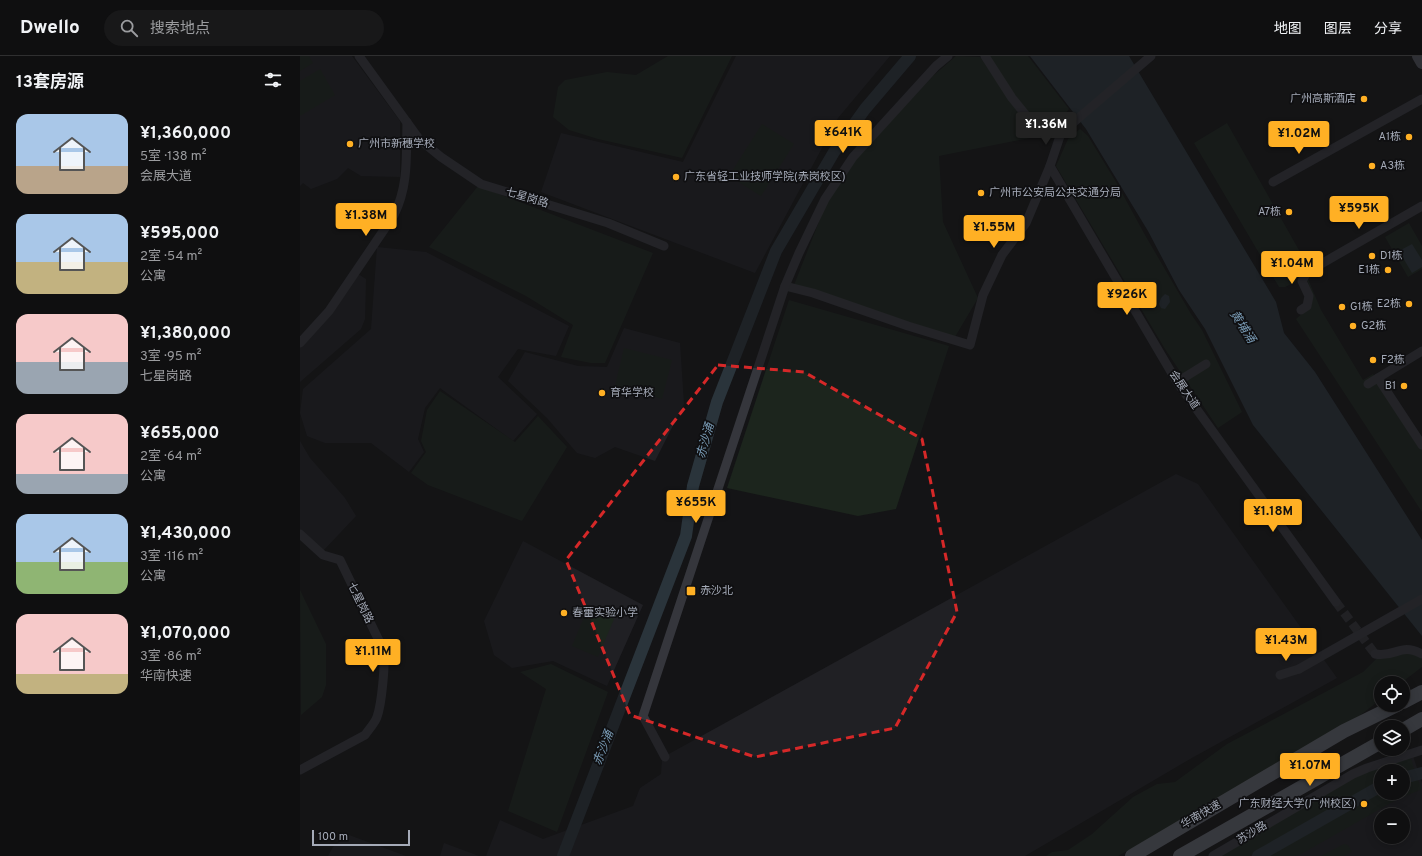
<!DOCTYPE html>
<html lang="zh">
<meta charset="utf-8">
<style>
body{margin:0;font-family:Overpass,"Noto Sans SC",sans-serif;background:#181819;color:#f1f3f6;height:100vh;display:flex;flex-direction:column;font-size:15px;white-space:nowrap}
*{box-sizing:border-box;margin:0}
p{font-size:13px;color:#9b9c9f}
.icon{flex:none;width:22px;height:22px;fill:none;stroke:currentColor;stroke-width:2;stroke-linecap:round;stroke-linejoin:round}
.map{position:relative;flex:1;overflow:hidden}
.panel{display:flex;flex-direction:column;background:#0f0f10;width:300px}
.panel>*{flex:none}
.fabs{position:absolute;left:1074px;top:620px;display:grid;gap:8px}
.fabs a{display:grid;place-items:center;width:36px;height:36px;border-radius:50%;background:#0f0f10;box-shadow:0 2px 10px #0003,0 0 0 1px #2f2f30;font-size:20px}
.scale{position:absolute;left:12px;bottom:10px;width:98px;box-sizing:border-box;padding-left:4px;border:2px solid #a5abb8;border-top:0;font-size:11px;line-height:14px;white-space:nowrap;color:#a5abb8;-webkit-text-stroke:3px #0f0f11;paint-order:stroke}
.price{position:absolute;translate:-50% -34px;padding:0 9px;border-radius:4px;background:#ffb024;color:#111;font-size:13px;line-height:26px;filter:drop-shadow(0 1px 2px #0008)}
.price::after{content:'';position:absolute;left:50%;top:24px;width:12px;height:9px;margin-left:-6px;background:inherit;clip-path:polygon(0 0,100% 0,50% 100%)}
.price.selected{background:#222;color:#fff}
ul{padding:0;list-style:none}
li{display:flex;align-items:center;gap:12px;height:100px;padding:0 16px}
li span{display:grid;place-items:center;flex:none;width:112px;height:80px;border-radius:12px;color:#555}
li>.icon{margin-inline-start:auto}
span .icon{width:48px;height:48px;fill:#fffc;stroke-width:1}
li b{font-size:17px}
h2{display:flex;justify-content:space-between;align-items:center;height:48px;padding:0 16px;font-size:17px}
header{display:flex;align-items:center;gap:24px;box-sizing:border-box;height:56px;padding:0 20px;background:#0f0f10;border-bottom:1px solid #2f2f30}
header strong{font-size:19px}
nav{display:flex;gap:22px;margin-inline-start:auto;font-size:14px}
.search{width:280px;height:36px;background:#181819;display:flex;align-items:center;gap:10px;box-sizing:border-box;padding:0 14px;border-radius:22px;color:#9b9c9f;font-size:15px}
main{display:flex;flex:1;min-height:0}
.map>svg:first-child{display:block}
.built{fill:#202024;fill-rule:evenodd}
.green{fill:#1c251d}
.water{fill:#2a343b}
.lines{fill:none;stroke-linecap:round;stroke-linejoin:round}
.river{stroke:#2a343b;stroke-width:12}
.minor-tunnel{stroke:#313236;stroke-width:9;stroke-dasharray:9 4.5;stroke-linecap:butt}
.minor{stroke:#35363c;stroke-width:9}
.major{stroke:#51535b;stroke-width:12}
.highway{stroke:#61646d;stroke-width:14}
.minor-bridge{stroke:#35363c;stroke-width:9}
.marked{fill:none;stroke:#d62828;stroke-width:3;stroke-dasharray:8 5;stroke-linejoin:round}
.poi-dot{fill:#ffb024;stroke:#0f0f11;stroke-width:1.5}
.labels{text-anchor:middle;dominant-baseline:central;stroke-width:3.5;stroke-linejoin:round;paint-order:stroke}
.poi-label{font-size:11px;fill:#a5abb8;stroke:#0f0f11;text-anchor:start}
.street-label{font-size:11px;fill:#a5abb8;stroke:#0f0f11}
.water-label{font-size:12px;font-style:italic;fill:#799bb5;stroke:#0f0f11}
</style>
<header>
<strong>Dwello</strong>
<div class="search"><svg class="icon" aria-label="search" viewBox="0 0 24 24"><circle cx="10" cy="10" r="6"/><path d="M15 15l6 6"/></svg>搜索地点</div>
<nav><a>地图</a><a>图层</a><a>分享</a></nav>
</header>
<main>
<section class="panel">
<h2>13套房源<svg class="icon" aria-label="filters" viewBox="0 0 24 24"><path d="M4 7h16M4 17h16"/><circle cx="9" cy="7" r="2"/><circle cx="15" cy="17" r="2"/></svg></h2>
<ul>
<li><span style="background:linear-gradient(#a9c7e8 65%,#b9a48a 0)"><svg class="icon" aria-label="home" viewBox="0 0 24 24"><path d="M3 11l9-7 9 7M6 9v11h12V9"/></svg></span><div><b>¥1,360,000</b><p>5室 · 138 m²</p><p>会展大道</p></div></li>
<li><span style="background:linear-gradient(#a9c7e8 60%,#c2b280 0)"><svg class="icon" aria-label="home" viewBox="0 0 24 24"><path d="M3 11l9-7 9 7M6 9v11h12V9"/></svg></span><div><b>¥595,000</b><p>2室 · 54 m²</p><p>公寓</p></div></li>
<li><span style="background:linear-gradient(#f6c9c9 60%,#9aa5b1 0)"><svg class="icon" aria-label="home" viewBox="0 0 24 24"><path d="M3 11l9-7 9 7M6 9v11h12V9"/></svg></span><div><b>¥1,380,000</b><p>3室 · 95 m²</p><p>七星岗路</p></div></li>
<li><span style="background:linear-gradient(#f6c9c9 75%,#9aa5b1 0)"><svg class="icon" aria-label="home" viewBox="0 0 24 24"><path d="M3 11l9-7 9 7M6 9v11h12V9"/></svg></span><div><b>¥655,000</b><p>2室 · 64 m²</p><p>公寓</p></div></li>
<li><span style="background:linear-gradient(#a9c7e8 60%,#8fb573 0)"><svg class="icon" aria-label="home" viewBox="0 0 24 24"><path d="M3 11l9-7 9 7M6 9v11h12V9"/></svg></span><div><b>¥1,430,000</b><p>3室 · 116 m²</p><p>公寓</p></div></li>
<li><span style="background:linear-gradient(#f6c9c9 75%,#c2b280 0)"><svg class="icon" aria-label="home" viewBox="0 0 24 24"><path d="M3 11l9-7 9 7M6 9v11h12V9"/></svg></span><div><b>¥1,070,000</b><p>3室 · 86 m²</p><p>华南快速</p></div></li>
</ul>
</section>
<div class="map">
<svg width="1122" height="800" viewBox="0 0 1122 800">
<rect width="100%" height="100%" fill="#141416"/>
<g class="built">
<polygon points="0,0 52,0 100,65 100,121 61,120 48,112 37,123 11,133 3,127 0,130"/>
<polygon points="436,0 590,0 538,62 455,217 241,136 261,77 383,106"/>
<polygon points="77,191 126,196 269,270 256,300 218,293 198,321 237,358 213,385 140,332 125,352 118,383 124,396 109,416 71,387 25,387 7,380 0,357 3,333 71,273"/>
<polygon points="58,218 66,223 65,263 61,273 0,326 0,290"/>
<polygon points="324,272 380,287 384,348 355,405 315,391 295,402 277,397 247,362 208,325 225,296 278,310 307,311"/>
<polygon points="0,385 10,402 45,442 56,460 23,495 0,474"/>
<polygon points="876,418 898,428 1037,622 890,703 725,800 186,800 200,764 243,783 333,750 340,732 361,718 362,703 367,699"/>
<polygon points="223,485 343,549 307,630 253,605 212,612 194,599 184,565"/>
<path d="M 1113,700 L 1122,727 L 1122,800 L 916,800 L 1068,713 ZM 1081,715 L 1103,715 L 1103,737 L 1081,737 ZM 1081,759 L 1103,759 L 1103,781 L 1081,781 Z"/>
<polygon points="49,779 106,800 28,800 33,791"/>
<polygon points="144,787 179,800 140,800"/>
</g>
<g class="green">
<polygon points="0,0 9,0 13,7 0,15"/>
<polygon points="368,0 432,0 382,102 298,83 269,74 253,61 258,31 265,24 307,16 336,19"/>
<polygon points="656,0 680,1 735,81 639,100 643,166 678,242 655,281 494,229 526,148 554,105 633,20"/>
<polygon points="687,0 728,0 769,53 754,71 739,73"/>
<polygon points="20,13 35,39 0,60 0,25"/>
<polygon points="927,67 1008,210 999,216 996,226 985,231 979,231 894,87"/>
<polygon points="462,68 494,88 461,140 429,120"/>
<polygon points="780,73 788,80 816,126 845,179 891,258 902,274 942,356 918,372 865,293 756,110 768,83"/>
<polygon points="178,130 353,197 305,307 291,307 261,301 273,269 226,240 129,191"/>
<polygon points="1109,167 1122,190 1122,213 1108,221 1085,181"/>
<polygon points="1008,223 1021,254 1063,324 1073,318 1122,382 1122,456 996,263 1012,249 1012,237 1007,224"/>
<polygon points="489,244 649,290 596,453 558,460 427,432"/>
<polygon points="324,292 372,304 362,343 315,330"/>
<polygon points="140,335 215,386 238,360 267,391 222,465 128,429 111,417 126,396 121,385 127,354"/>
<polygon points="0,534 26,588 26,629 22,641 1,659"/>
<polygon points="288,552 314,563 298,601 272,590"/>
<polygon points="1107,594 1122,603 1122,611 1101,627 1081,627 1081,643 1048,669 838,789 818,800 746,800 752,796 768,794 792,778 833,741 857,728 875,726 927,688 1063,616 1077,602"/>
<polygon points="251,608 308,636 257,776 208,755 246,633 220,616"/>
<polygon points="1111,702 1115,716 1103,719 1103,715 1081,715 1081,727 949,800 919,800 1068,714"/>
<polygon points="1117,722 1122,733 1096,744 1001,798 995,800 965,800 1081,735 1081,737 1103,737 1103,727"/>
<polygon points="1044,788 1048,789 1052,796 1044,800 1021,800"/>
</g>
<g class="water">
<polygon points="730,0 829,0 976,246 984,277 1015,316 1122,484 1122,580 953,369 905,273 879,234 848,175 786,73"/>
<polygon points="1112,188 1122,204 1122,211 1112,217 1099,195"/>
<polygon points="865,238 869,240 870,246 865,253 861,252 859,248 861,242"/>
</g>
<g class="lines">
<g class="river">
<polyline points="1103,722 1122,717"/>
<polyline points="263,800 386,480 393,430 417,346 476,195 534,96 565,53 610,0"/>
<polyline points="958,800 1081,730"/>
</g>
<polyline class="minor-tunnel" points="1036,546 1075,598"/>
<g class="minor">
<polyline points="59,0 119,83 141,101 181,128 308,167 364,190"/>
<polyline points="685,0 712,42 738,74 761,77"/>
<polyline points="750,110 877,326 1036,546"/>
<polyline points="973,126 1122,43"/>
<polyline points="485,230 513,237 608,270 670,289 683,239 702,199 726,167 750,110 761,77 851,0"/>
<polyline points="1001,254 1007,250 1009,240 1002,225 1007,216 1122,150"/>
<path d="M 0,287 L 29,255 L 94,159 C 109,129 106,99 107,66"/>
<polyline points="1078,322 1122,389"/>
<polyline points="877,326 906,308"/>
<polyline points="1068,328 1122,295"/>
<path d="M 0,478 L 23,499 L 40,504 L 84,595 C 85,609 82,647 77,661 C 75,667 69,673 65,679 L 0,714"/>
<path d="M 1075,598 C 1096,602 1100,586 1122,598"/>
<polyline points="980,619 999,613"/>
<polyline points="365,701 343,660 485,230 499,197 525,143 553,101 636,10 648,0"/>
<polyline points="913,800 1053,718 1067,712 1122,694"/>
</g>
<polyline class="major" points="1118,0 1122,7"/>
<g class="highway">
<polyline points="1103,646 1122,636"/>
<polyline points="1103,674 1122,663"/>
<polyline points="832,800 1044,675 1097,649"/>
<polyline points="880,800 1081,686"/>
</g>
<polyline class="minor-bridge" points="999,613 1122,543"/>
</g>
<path d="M0 0H1122V800H0ZM 418,309 L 504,316 L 622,383 L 657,556 L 595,672 L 455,701 L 330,659 L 266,504 Z" fill="#141416" fill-opacity=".55" fill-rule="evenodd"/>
<path class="marked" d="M 418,309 L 504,316 L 622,383 L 657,556 L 595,672 L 455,701 L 330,659 L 266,504 Z"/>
<g class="poi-dot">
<circle cx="1064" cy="43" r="4"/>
<circle cx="1109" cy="81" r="4"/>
<circle cx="50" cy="88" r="4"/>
<circle cx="1072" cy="110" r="4"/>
<circle cx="376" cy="121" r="4"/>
<circle cx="681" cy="137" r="4"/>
<circle cx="989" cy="156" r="4"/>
<circle cx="1072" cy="200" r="4"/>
<circle cx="1088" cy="214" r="4"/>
<circle cx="1109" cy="248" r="4"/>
<circle cx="1042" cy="251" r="4"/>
<circle cx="1053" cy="270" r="4"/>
<circle cx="1073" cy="304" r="4"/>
<circle cx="1104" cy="330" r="4"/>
<circle cx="302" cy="337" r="4"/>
<rect x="386" y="530" width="10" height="10" rx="2"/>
<circle cx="264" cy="557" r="4"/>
<circle cx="1064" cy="748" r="4"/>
</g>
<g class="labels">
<g class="poi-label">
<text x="1056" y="43" text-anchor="end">广州高斯酒店</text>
<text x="1101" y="81" text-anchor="end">A1栋</text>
<text x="58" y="88">广州市新穗学校</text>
<text x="1080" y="110">A3栋</text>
<text x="384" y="121">广东省轻工业技师学院(赤岗校区)</text>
<text x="689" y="137">广州市公安局公共交通分局</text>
<text x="981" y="156" text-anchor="end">A7栋</text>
<text x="1080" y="200">D1栋</text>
<text x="1080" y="214" text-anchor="end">E1栋</text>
<text x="1101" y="248" text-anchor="end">E2栋</text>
<text x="1050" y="251">G1栋</text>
<text x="1061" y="270">G2栋</text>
<text x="1081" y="304">F2栋</text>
<text x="1096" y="330" text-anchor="end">B1</text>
<text x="310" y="337">育华学校</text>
<text x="400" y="535">赤沙北</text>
<text x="272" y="557">春蕾实验小学</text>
<text x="1056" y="748" text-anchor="end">广东财经大学(广州校区)</text>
</g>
<g class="street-label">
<text transform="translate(227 142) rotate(17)">七星岗路</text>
<text transform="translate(884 334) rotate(56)">会展大道</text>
<text transform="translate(60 547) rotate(64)">七星岗路</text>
<text transform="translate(901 759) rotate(-30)">华南快速</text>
<text transform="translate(952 777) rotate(-31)">苏沙路</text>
</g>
<g class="water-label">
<text transform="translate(942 271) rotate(57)">黄埔涌</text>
<text transform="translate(406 385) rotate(-74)">赤沙涌</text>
<text transform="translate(304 692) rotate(-69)">赤沙涌</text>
</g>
</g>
</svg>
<div class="fabs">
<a><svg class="icon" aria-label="locate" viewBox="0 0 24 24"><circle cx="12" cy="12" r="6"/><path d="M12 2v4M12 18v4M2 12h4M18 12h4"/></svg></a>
<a><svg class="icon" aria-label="layers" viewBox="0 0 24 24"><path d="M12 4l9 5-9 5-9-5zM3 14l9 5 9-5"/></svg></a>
<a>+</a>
<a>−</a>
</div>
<div class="scale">100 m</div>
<b class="price selected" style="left:746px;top:90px">¥1.36M</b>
<b class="price" style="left:543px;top:98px">¥641K</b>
<b class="price" style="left:999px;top:99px">¥1.02M</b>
<b class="price" style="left:1059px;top:174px">¥595K</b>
<b class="price" style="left:66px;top:181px">¥1.38M</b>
<b class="price" style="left:694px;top:193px">¥1.55M</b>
<b class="price" style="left:992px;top:229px">¥1.04M</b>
<b class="price" style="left:827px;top:260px">¥926K</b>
<b class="price" style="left:396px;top:468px">¥655K</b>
<b class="price" style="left:973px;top:477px">¥1.18M</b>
<b class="price" style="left:986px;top:606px">¥1.43M</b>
<b class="price" style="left:73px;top:617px">¥1.11M</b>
<b class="price" style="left:1010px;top:731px">¥1.07M</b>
</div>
</main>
